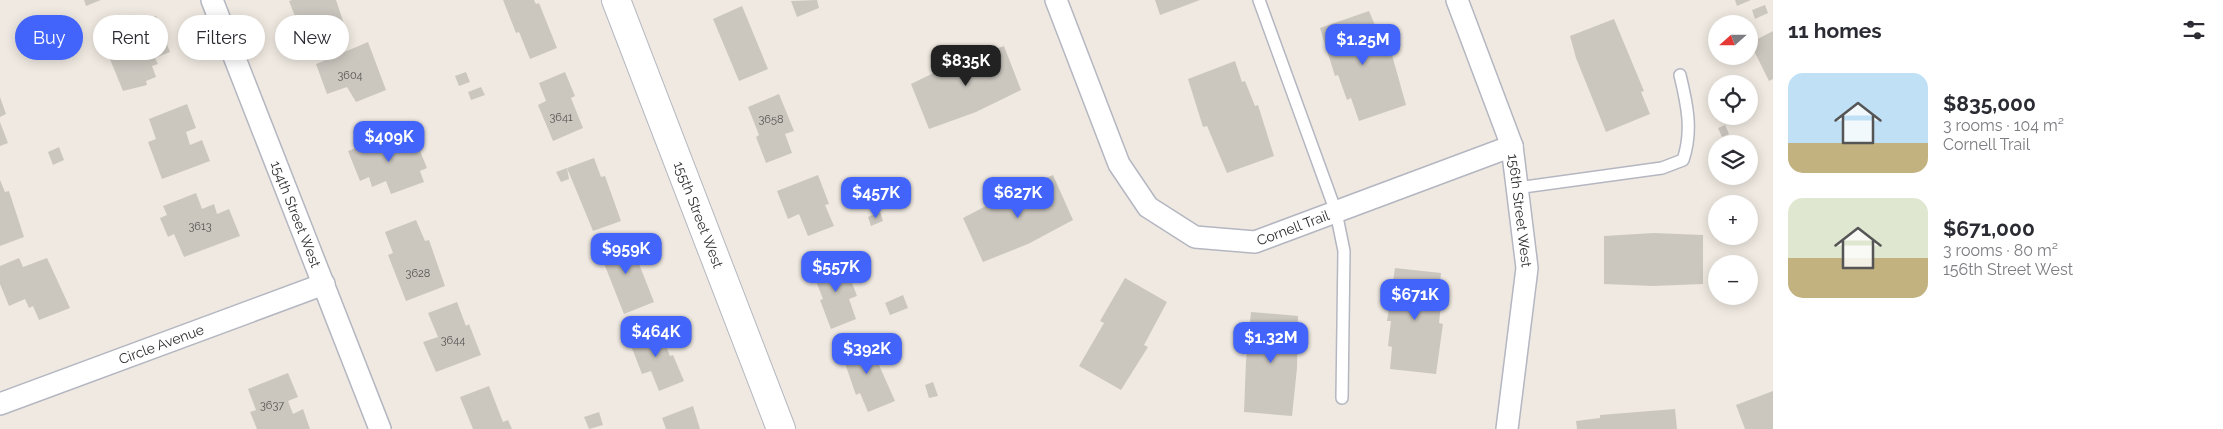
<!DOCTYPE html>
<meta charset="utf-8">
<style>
body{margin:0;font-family:Raleway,sans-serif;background:#f7f7f7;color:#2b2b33;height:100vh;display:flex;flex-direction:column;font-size:19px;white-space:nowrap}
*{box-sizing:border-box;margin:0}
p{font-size:16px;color:#7c7c81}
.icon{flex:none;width:28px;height:28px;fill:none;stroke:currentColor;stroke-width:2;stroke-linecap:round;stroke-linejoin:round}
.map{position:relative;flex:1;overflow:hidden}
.sheet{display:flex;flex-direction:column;background:#fff;width:450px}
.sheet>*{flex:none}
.banner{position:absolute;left:15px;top:15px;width:475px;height:45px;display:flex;gap:10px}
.needle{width:32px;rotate:249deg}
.fabs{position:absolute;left:1708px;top:15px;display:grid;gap:10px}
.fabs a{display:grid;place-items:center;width:50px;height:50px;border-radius:50%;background:#fff;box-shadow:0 2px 12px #0003;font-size:25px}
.price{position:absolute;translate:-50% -42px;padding:0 11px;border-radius:10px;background:#4264fb;color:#fff;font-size:16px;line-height:32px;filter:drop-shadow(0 1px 2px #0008)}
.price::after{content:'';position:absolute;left:50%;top:30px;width:15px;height:11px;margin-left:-8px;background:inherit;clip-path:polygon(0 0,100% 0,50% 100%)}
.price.on{background:#222;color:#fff}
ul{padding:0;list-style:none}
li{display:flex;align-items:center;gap:15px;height:125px;padding:0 15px}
li span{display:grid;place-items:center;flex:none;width:140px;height:100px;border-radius:15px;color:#555}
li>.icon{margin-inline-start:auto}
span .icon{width:60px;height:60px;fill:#fffc;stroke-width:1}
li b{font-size:21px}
h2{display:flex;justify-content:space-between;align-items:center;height:60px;padding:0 15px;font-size:21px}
.chip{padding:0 18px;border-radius:22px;background:#fff;box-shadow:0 2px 12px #0003;font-size:18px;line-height:45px}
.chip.on{background:#4264fb;color:#fff}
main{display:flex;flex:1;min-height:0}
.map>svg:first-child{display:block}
.building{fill:#cbc7bf}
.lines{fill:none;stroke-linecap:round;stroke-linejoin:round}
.lane-casing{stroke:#b4b7c1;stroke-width:14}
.street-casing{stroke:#b4b7c1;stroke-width:24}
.secondary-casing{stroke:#b4b7c1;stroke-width:30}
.lane{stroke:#fff;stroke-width:11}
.street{stroke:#fff;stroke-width:21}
.secondary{stroke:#fff;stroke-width:28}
.labels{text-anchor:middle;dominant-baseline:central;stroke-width:4;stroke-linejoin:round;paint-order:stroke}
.number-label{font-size:11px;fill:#555452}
.street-label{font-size:14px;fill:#2e2e2e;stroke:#fff}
</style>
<main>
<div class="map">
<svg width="1773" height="429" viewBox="0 0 1773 429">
<rect width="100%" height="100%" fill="#efe9e1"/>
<g class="building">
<polygon points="84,0 101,0 86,6"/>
<polygon points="292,0 336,0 346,30 310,44 301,23 298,24 289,1"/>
<polygon points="503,0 534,0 536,4 539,3 557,48 530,59 519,32 516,33"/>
<polygon points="817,0 819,8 797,17 791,1"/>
<polygon points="1155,0 1200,0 1160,15"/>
<polygon points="1735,0 1751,0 1737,6"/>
<polygon points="1765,5 1768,13 1755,19 1752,10"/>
<polygon points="742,6 768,69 739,81 713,19"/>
<polygon points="1369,11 1388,56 1392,55 1406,105 1359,121 1351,98 1347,100 1338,75 1335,76 1320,28"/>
<polygon points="156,16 170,52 155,58 158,64 152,66 156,77 146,81 147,85 123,91 105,47 131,37 127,27"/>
<polygon points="1614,19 1644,91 1641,92 1650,114 1606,132 1576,58 1570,36"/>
<polygon points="1773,31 1773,79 1769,81 1750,43"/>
<polygon points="368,42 386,90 356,102 347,87 327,94 316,64"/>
<polygon points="1004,46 1021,90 976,112 929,129 911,84 956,62"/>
<polygon points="1235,61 1242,82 1245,81 1255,106 1258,105 1274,156 1227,173 1207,126 1203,127 1188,79"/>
<polygon points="466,72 470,82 459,86 455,76"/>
<polygon points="565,72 575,96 571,98 583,128 553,141 538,105 546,101 539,83"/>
<polygon points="481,87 485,95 471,100 468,92"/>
<polygon points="779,94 794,131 785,134 792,153 766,163 756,137 759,135 748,107"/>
<polygon points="0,97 6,114 0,117"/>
<polygon points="187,104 196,128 186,132 190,145 202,140 210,161 162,179 148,142 156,139 149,119"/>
<polygon points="0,122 8,143 0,146"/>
<polygon points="1725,125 1729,134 1722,137 1718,128"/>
<polygon points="404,130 413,153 420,151 427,168 420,171 424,182 391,194 386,181 372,187 369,177 360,181 348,151"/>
<polygon points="59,147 64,160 53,165 48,152"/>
<polygon points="594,158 601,177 605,176 621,221 593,231 567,168"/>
<polygon points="567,168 569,179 561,182 556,172"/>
<polygon points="818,175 829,204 825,205 834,226 808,236 799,214 788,219 777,191"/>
<polygon points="1053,175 1073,220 1028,244 983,262 963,218 1007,195"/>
<polygon points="0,180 5,192 9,191 24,237 0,246"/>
<polygon points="196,193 202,209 214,204 217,214 229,209 240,236 184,257 174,234 168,237 160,218 167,215 163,206"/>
<polygon points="880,212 883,221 871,226 868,217"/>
<polygon points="416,220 425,241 429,240 445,286 406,301 388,255 393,253 385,232"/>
<polygon points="1654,233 1703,235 1703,284 1653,286 1604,284 1604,236"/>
<polygon points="628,236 654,302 624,314 598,248"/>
<polygon points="19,258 23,267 47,258 70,308 39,320 33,306 29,308 25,299 9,306 0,284 0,266"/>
<polygon points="843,259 857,296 849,299 856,319 831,329 820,300 823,299 812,271"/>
<polygon points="1395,268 1441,273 1439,295 1442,295 1439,323 1443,324 1436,374 1390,369 1392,347 1388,346 1391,321 1387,321"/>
<polygon points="1125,278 1167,302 1144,345 1148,347 1121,390 1079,366 1104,323 1100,321"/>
<polygon points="903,295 908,308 890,315 885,303"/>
<polygon points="457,302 466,326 469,324 481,355 436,372 423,342 438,337 428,313"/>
<polygon points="1251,312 1298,316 1297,368 1292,416 1244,412 1246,361"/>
<polygon points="658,326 670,356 673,355 684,381 659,391 651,371 642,374 628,338"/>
<polygon points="867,338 895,401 868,412 860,393 856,395 840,349"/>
<polygon points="288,373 298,397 288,401 293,414 303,409 310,429 257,429 250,412 256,410 248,389"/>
<polygon points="933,382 938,396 929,398 925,385"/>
<polygon points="489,386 503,422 508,420 512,429 473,429 460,397"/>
<polygon points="1773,391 1773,429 1745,429 1736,405"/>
<polygon points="693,406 700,429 666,429 662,418"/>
<polygon points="1675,409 1677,429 1577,429 1576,421 1600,418 1600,415"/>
<polygon points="599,412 603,425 589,429 584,417"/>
</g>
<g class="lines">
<defs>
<g id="lane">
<polyline points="1259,0 1336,212 1344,251 1342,398"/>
<path d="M 1517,188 L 1662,168 L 1683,160 C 1693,131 1687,104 1680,75"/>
</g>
<g id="street">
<path id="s1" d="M 212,0 L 380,429"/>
<path id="s2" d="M 1056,0 L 1119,164 L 1148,207 L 1195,237 L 1255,242 L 1512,146"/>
<path id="s3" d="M 1457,0 L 1512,146 L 1527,268 L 1507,429"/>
<path id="s4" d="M 0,404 L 324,284"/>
</g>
<g id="secondary">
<path id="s5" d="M 616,0 L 781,429"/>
</g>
</defs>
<use href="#lane" class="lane-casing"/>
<use href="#street" class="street-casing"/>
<use href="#secondary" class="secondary-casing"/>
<use href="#lane" class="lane"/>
<use href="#street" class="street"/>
<use href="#secondary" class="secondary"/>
</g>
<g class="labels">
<g class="number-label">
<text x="350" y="75">3604</text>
<text x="561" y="117">3641</text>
<text x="771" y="119">3658</text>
<text x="200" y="226">3613</text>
<text x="418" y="273">3628</text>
<text x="453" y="340">3644</text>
<text x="272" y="405">3637</text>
</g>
<g class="street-label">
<text stroke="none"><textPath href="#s3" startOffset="221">156th Street West</textPath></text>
<text stroke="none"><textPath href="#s1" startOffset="230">154th Street West</textPath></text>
<text stroke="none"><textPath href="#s5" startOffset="230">155th Street West</textPath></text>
<text stroke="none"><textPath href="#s2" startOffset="384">Cornell Trail</textPath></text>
<text stroke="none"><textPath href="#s4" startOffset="172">Circle Avenue</textPath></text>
</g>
</g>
</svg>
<div class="fabs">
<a><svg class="needle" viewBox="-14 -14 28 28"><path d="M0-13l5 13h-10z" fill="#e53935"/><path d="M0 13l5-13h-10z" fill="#7c7c81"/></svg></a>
<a><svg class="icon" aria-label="locate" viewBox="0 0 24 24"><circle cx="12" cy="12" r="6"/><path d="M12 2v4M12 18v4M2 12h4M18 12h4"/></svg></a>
<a><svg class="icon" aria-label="layers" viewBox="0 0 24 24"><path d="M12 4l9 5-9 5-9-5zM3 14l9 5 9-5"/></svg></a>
<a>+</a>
<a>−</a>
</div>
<b class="price" style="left:1363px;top:66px">$1.25M</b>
<b class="price on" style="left:966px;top:87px">$835K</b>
<b class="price" style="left:389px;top:163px">$409K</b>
<b class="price" style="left:876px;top:219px">$457K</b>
<b class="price" style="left:1018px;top:219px">$627K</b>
<b class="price" style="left:626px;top:275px">$959K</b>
<b class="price" style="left:836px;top:293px">$557K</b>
<b class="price" style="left:1415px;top:321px">$671K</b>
<b class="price" style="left:656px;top:358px">$464K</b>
<b class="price" style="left:1271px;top:364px">$1.32M</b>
<b class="price" style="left:867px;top:375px">$392K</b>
<div class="banner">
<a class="chip on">Buy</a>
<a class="chip">Rent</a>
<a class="chip">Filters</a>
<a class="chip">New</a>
</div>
</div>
<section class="sheet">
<h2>11 homes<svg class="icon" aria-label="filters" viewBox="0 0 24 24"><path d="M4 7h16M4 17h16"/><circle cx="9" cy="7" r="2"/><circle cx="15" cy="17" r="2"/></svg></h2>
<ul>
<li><span style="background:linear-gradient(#bfe0f5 70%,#c2b280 0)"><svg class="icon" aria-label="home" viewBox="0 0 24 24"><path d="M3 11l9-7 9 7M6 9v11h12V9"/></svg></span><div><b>$835,000</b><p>3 rooms · 104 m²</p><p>Cornell Trail</p></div></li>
<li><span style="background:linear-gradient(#dfe7d0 60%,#c2b280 0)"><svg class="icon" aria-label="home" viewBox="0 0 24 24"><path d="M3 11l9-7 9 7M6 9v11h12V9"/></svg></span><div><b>$671,000</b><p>3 rooms · 80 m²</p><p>156th Street West</p></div></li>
</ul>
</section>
</main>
